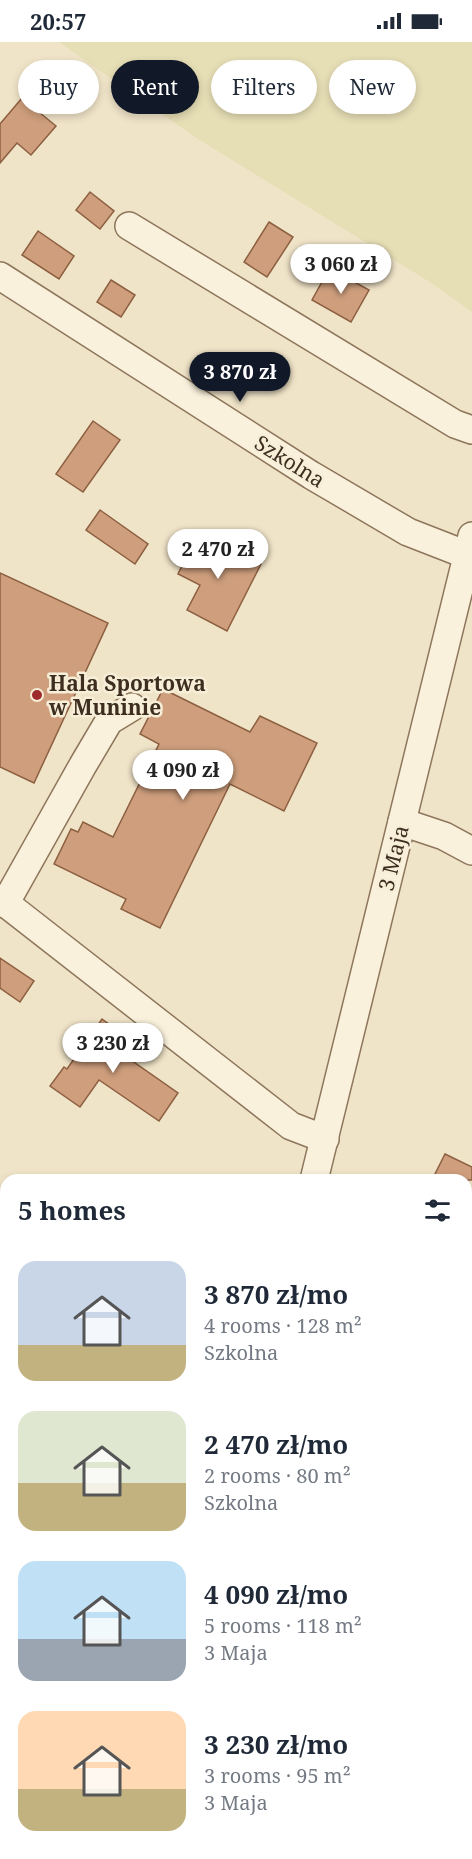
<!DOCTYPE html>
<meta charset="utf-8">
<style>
body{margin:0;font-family:"Noto Serif",serif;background:#f6f6f7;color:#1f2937;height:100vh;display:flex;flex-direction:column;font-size:22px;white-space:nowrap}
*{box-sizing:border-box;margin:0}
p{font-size:20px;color:#747a83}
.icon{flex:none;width:33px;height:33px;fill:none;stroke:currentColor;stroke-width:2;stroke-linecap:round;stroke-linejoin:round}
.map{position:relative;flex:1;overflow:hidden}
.panel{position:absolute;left:0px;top:1132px;width:472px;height:686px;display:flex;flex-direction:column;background:#fff;border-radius:18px 18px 0 0;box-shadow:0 3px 9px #0003}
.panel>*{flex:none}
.guide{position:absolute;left:18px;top:18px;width:436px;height:54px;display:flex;gap:12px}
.price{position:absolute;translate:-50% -51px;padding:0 14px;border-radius:21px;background:#fff;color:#222;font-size:20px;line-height:39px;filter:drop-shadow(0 2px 3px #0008)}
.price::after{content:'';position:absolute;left:50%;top:36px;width:18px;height:14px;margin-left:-9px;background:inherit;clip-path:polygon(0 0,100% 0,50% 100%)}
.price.active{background:#111827;color:#fff}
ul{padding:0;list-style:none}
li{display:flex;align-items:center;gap:18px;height:150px;padding:0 18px}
li span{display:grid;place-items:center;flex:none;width:168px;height:120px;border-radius:18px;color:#555}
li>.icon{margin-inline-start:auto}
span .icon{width:72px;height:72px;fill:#fffc;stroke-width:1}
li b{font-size:26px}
h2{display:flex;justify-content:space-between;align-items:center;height:72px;padding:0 18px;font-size:26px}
.chip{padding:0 21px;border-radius:27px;background:#fff;box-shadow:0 3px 9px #0003;font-size:21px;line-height:54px}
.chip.active{background:#111827;color:#fff}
.status{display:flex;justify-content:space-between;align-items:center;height:42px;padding:0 30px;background:#fff;direction:ltr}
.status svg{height:16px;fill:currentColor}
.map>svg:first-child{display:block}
.farmland{fill:#e6deb5}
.building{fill:#cf9f7d;stroke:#8d5f41;stroke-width:1.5}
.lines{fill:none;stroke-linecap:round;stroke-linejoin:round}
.minor-casing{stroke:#8d765c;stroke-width:30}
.minor{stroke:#faf1dc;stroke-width:27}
.poi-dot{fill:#9e2a2b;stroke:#f7eed8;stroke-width:2}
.labels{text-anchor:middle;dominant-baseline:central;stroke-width:5;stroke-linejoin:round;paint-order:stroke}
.street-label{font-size:21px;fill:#3d2e20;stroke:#f7eed8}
.poi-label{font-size:21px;font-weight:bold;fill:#3d2e20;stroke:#f7eed8;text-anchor:start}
</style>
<div class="status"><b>20:57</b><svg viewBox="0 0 49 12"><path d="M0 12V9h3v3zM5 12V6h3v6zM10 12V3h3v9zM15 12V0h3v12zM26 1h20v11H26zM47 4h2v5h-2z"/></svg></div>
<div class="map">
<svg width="472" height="1817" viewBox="0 0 472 1817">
<rect width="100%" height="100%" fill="#f0e4c8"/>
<polygon class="farmland" points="59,0 472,0 472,270 433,242 195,95"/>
<g class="building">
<polygon points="22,56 56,84 31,113 17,101 0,121 0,82"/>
<polygon points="90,150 114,169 100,187 76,168"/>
<polygon points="269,180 293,195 267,235 244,220"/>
<polygon points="38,189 74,214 59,237 22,213"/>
<polygon points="328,229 336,233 337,230 369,248 351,280 312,258"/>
<polygon points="111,238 135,253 121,275 97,260"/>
<polygon points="93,379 120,398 83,450 56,432"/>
<polygon points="100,468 148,502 135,522 86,488"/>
<polygon points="197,494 205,494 261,522 227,589 187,568 200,543 178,532"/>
<polygon points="0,531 108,581 34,741 0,725"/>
<polygon points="163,647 250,690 260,674 317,701 284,769 230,742 160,886 121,867 126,857 54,822 71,787 78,790 83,780 113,795 159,702 140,692"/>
<polygon points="0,916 34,939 20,960 0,946"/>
<polygon points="102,977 131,998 121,1011 178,1051 159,1079 99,1038 80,1065 50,1044 64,1025 67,1027"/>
<polygon points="445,1112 472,1125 472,1138 432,1138"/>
</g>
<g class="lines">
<defs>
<g id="minor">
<polyline points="129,184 455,382 472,388"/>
<polyline points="0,234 311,433 408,490 467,513"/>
<polyline points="402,780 444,794 472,809"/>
<polyline points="0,857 291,1084 325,1097"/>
<polyline points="5,862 83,723 109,679 132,665"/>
<polyline points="314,1138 472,494"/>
<polyline points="0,1313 6,1314"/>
<polyline points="466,1523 472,1516"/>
<polyline points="466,1545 472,1553"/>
<polyline points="146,1817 147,1812"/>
</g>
</defs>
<use href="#minor" class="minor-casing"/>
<use href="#minor" class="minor"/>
</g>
<circle class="poi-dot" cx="37" cy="653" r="6"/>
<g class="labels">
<g class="street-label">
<text transform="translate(290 419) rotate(32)">Szkolna</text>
<text transform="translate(393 816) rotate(-76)">3 Maja</text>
</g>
<g class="poi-label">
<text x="49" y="641">Hala Sportowa<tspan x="49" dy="24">w Muninie</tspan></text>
</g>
</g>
</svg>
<b class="price" style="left:341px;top:253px">3 060 zł</b>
<b class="price active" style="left:240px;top:361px">3 870 zł</b>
<b class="price" style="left:218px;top:538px">2 470 zł</b>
<b class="price" style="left:183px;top:759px">4 090 zł</b>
<b class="price" style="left:113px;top:1032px">3 230 zł</b>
<div class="guide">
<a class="chip">Buy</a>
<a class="chip active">Rent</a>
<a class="chip">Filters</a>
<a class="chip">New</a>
</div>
<section class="panel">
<h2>5 homes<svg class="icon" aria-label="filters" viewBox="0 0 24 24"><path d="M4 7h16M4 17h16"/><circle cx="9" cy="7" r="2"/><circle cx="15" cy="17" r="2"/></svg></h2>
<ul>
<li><span style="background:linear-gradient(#c9d6e8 70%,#c2b280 0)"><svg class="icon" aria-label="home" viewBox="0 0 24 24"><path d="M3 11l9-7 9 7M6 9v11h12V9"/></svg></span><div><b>3 870 zł/mo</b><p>4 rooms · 128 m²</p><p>Szkolna</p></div></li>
<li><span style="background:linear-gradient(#dfe7d0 60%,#c2b280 0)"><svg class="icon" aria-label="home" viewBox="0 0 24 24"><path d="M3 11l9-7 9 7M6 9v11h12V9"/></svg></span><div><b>2 470 zł/mo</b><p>2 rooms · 80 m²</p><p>Szkolna</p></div></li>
<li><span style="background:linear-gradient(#bfe0f5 65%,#9aa5b1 0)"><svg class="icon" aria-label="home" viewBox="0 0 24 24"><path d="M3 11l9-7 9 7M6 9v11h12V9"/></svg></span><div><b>4 090 zł/mo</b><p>5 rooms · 118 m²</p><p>3 Maja</p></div></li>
<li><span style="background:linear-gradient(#ffd9b3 65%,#c2b280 0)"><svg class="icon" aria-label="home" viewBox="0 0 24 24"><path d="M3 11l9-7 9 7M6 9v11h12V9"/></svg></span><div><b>3 230 zł/mo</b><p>3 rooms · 95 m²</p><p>3 Maja</p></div></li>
</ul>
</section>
</div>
